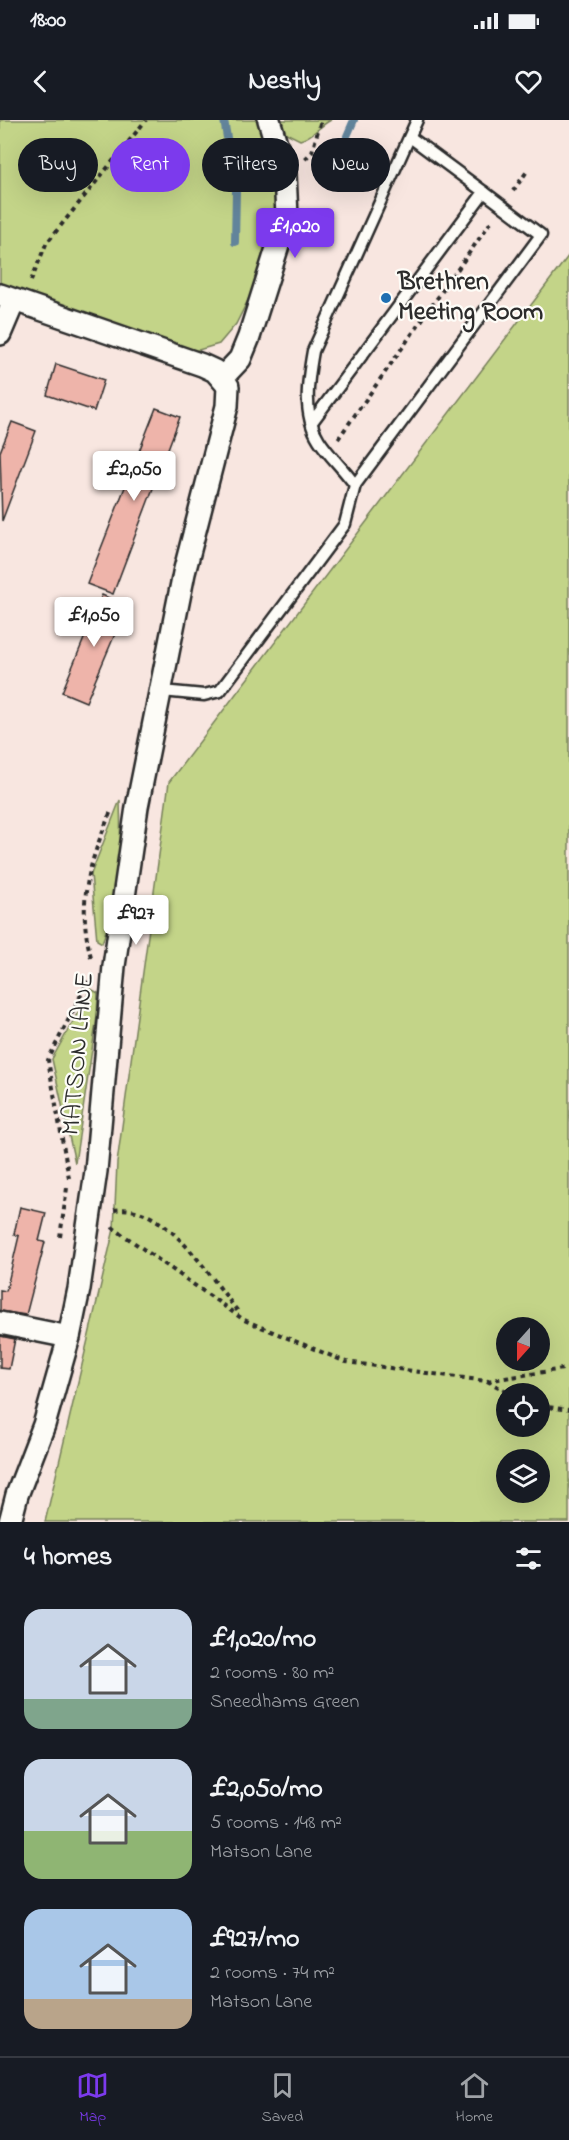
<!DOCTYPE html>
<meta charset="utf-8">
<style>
body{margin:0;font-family:"Indie Flower",sans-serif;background:#20242c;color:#f1f3f6;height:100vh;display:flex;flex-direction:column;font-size:22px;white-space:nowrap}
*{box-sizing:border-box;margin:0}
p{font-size:20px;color:#9ea1a6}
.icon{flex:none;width:33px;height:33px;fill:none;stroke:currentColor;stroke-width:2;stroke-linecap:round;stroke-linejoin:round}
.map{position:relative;height:1402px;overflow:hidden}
.side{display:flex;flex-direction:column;background:#171b24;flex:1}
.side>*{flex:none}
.guide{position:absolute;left:18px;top:18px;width:534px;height:54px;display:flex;gap:12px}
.needle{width:39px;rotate:201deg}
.controls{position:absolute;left:496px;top:1197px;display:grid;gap:12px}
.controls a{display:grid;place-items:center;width:54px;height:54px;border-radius:50%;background:#171b24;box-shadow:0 6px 24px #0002;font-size:30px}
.price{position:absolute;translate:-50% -51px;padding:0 14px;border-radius:6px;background:#fff;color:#222;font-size:20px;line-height:39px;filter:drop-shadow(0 2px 3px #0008)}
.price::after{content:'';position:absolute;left:50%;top:36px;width:18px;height:14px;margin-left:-9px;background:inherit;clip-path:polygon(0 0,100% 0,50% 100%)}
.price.selected{background:#7c3aed;color:#fff}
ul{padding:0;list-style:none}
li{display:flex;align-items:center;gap:18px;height:150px;padding:0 24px}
li span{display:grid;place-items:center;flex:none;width:168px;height:120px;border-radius:18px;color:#555}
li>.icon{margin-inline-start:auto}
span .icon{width:72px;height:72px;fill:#fffc;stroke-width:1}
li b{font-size:26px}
h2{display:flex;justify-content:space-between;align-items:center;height:72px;padding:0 24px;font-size:26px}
.pill{padding:0 21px;border-radius:27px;background:#171b24;box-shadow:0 6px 24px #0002;font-size:21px;line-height:54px}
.pill.selected{background:#7c3aed;color:#fff}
.status{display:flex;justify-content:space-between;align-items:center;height:42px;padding:0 30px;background:#171b24;direction:ltr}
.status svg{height:16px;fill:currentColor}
header{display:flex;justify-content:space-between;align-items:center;height:78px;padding:0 24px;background:#171b24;font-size:27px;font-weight:800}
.dock{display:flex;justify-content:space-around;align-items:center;height:84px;border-top:2px solid #363941;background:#171b24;font-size:16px;color:#9ea1a6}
.dock a{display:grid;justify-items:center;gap:3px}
.dock .selected{color:#7c3aed}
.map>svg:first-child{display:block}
.green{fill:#c3d488;stroke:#77805a;stroke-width:1.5;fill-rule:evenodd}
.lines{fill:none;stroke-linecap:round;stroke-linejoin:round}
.stream{stroke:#62849b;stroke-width:8}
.building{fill:#eeb4aa;stroke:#2b2b2b;stroke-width:1.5}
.lane-casing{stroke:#2b2b2b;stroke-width:15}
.street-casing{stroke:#2b2b2b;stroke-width:26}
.path{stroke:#2b2b2b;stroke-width:4;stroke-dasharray:4.5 4.5;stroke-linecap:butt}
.lane{stroke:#fdfcf7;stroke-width:10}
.street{stroke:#fdfcf7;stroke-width:21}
.poi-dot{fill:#1f6fb2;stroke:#fdfcf7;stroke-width:2}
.labels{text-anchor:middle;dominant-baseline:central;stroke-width:4.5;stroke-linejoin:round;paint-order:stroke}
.poi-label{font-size:26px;font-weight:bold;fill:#2b2b2b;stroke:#fdfcf7;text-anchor:start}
.street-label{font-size:26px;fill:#2b2b2b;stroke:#fdfcf7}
</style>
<div class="status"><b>18:00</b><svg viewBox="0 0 49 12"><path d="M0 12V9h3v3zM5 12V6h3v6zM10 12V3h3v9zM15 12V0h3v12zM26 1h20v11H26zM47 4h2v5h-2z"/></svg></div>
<header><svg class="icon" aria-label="back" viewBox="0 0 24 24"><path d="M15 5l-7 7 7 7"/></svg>Nestly<svg class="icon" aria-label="heart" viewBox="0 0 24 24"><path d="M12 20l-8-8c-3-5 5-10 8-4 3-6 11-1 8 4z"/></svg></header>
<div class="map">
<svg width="569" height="1402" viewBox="0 0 569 1402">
<rect width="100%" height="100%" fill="#f8e6e0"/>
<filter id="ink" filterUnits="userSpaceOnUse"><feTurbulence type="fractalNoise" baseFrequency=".0167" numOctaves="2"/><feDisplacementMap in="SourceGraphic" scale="12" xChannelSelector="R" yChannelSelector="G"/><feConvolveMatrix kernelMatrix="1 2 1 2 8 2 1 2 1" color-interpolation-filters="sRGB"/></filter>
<g filter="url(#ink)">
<g class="green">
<polygon points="0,0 262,0 269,21 281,86 258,160 236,204 219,224 195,231 171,225 0,163"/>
<path d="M 278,0 L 331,0 C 319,6 313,17 300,20 L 284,12 Z"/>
<path d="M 569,135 L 569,1402 L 45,1402 L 114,1109 L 117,1043 L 169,662 ZM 507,1208 L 540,1208 L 540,1240 L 507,1240 ZM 507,1274 L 540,1274 L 540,1306 L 507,1306 ZM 507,1340 L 540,1340 L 540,1372 L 507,1372 Z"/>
<path d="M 120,680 C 122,727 119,778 102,823 L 97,820 L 91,754 Z"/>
<polygon points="91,869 98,873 97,896 75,1043 52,939"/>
</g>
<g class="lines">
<g class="stream">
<polyline points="224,0 236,71 235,122"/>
<polyline points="347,16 354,0"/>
</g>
</g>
<g class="building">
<polygon points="56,244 104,260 94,291 47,275"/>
<polygon points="156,288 180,297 113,474 87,464"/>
<polygon points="12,302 36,311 2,401 0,332"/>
<polygon points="102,475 127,486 86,582 62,572"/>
<polygon points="20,1087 46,1093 39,1121 45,1122 26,1195 0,1191 0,1170 6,1171 19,1116 14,1114"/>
<polygon points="0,1216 15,1219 9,1249 0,1248"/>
</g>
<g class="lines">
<defs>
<g id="lane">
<polyline points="312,302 484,72 410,17"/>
<polyline points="355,365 541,115 484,72"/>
<path d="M 162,571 L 204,575 L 220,571 L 345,404 L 355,365 C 344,349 329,336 319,320 C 302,294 308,259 313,231 L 417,0"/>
</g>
<g id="street">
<polyline points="0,175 202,245 215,251 228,266 227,286 184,453 137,687 114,846 96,1051 79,1169 69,1217 44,1305 17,1375 10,1402"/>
<polyline points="0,214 14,181"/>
<polyline points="222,258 240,239 249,217 287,97 285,53 269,0"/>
<polyline points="0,1203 69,1217"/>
</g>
</defs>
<use href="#lane" class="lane-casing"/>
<use href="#street" class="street-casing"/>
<g class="path">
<polyline points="305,39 312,32 321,0"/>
<polyline points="513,71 528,50"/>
<polyline points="31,161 46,124 146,0"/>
<polyline points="338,319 493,99"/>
<path d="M 91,837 C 76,782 90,741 111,691"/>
<polyline points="69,1058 48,940 88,861"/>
<path d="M 114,1090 C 166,1081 210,1158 240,1194"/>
<polyline points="112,1107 244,1200 346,1242 486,1261 569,1248"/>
<polyline points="60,1117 67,1068"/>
<polyline points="487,1261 512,1274"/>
<polyline points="540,1286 569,1290"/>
</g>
<use href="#lane" class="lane"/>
<use href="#street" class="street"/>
</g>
</g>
<circle class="poi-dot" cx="386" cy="178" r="6"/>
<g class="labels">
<g class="poi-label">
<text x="398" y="163">Brethren<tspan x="398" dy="30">Meeting Room</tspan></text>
</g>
<g class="street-label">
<text transform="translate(79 934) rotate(-85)">MATSON LANE</text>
</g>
</g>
</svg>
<div class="controls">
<a><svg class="needle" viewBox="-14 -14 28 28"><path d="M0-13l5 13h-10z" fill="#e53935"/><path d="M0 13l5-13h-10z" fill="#9ea1a6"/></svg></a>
<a><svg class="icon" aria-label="locate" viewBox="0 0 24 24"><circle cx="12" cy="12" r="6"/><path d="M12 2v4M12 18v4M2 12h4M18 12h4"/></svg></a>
<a><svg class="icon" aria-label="layers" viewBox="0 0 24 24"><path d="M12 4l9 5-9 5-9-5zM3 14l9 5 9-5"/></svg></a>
</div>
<b class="price selected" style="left:295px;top:139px">£1,020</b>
<b class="price" style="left:134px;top:382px">£2,050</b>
<b class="price" style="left:94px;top:528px">£1,050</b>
<b class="price" style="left:136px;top:826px">£927</b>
<div class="guide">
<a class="pill">Buy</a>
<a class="pill selected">Rent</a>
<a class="pill">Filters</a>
<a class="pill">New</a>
</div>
</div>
<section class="side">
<h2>4 homes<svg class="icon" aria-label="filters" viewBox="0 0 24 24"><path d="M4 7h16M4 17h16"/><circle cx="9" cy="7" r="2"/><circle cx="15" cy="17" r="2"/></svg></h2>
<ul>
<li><span style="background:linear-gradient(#c9d6e8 75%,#7fa58c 0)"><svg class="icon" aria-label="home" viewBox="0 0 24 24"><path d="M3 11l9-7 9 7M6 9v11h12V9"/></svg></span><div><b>£1,020/mo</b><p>2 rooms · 80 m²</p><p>Sneedhams Green</p></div></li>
<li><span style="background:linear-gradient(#c9d6e8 60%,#8fb573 0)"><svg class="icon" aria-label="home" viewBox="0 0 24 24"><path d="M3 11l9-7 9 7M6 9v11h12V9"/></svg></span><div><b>£2,050/mo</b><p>5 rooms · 148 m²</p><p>Matson Lane</p></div></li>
<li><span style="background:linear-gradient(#a9c7e8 75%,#b9a48a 0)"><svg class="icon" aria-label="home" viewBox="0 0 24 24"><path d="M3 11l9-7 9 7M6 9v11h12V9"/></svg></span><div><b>£927/mo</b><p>2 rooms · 74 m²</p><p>Matson Lane</p></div></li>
</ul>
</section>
<nav class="dock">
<a class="selected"><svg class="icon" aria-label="map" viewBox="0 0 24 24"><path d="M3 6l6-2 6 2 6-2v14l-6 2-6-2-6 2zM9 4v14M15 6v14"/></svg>Map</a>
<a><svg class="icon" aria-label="saved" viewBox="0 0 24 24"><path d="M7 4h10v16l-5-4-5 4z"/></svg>Saved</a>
<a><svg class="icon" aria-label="home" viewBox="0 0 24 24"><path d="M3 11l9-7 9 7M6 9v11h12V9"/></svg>Home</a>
</nav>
